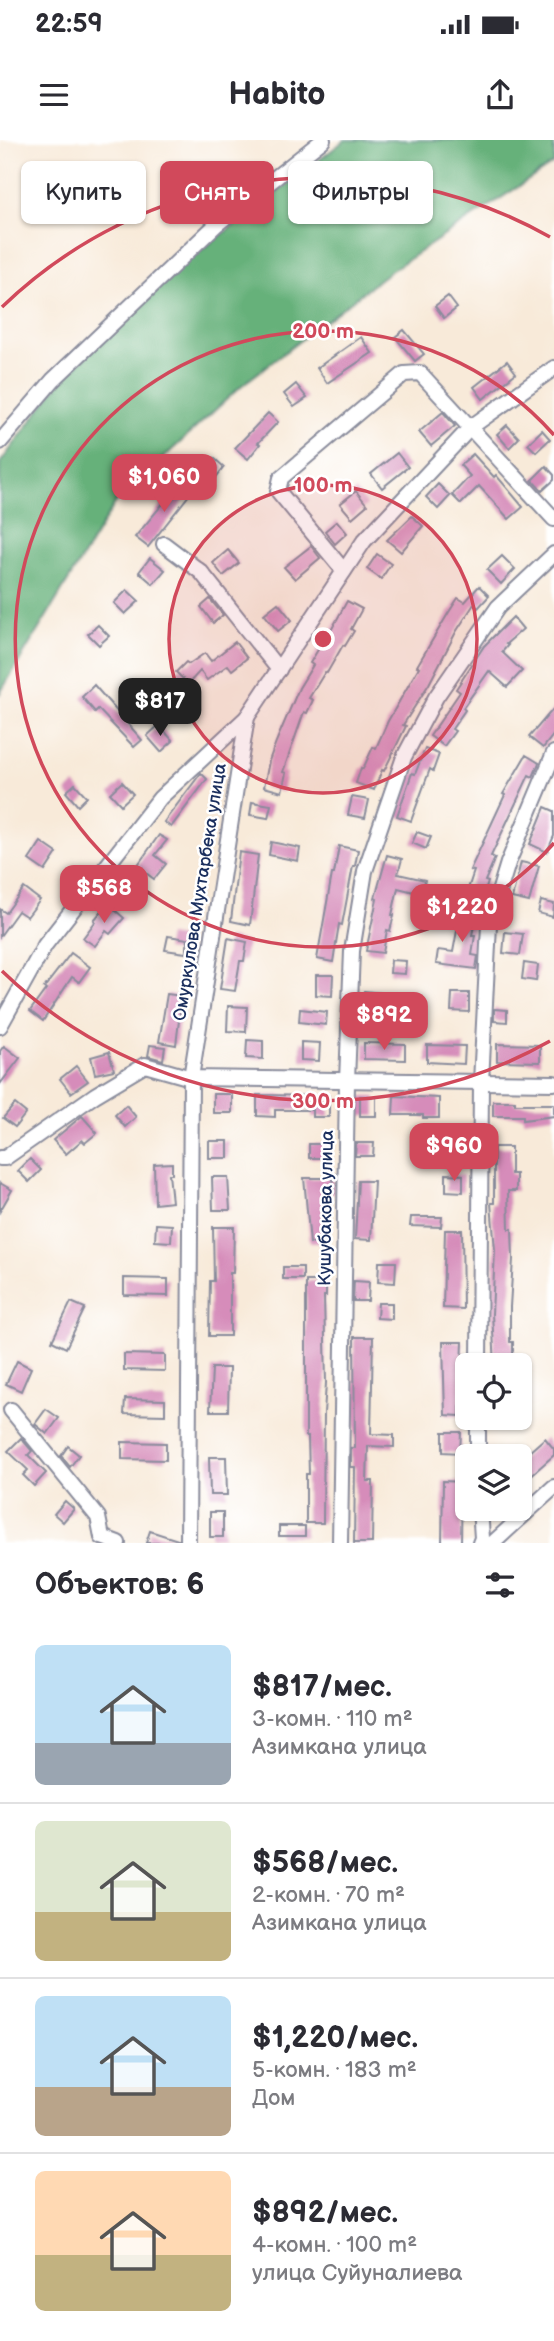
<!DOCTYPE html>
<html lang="ru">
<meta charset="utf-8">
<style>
body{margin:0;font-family:"Balsamiq Sans",sans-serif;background:#f2f2f3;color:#2b2b33;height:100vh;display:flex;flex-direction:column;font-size:26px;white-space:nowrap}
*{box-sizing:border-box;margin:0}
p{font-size:23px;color:#7c7c81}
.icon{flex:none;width:38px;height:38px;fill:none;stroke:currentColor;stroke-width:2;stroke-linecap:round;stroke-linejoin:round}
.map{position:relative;height:1403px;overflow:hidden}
.panel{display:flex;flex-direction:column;background:#fff;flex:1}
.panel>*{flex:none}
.hud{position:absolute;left:21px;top:21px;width:513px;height:63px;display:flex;gap:14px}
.controls{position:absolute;left:455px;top:1213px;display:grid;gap:14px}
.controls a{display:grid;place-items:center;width:77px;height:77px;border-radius:10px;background:#fff;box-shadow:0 2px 5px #0004;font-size:35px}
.price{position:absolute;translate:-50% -60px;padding:0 16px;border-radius:14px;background:#d1495b;color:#fff;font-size:23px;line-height:46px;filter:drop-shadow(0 2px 4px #0008)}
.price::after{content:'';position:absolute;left:50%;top:42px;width:21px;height:16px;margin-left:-10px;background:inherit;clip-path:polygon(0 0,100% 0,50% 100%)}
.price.selected{background:#222;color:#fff}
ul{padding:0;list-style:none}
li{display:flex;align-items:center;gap:21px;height:175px;padding:0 35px}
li+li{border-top:2px solid #e1e1e2}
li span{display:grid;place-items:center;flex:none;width:196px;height:140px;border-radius:10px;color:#555}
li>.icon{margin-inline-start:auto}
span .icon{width:84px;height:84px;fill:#fffc;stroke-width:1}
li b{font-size:30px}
h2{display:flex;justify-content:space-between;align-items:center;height:84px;padding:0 35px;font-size:30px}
.chip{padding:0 24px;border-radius:10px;background:#fff;box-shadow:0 2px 5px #0004;font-size:24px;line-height:63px}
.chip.selected{background:#d1495b;color:#fff}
.status{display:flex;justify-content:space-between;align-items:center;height:49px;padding:0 35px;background:#fff;direction:ltr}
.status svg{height:19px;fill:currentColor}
header{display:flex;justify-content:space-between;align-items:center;height:91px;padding:0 35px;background:#fff;font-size:32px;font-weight:700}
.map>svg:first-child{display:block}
.forest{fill:#66b17a;stroke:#40706c;stroke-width:2}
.building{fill:#d68cba}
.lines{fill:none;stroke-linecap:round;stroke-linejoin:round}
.minor-casing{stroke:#8a8c9c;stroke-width:18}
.minor{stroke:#fff;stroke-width:14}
.ring{fill:none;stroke:#d1495b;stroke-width:3.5}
.labels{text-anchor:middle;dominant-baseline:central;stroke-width:5;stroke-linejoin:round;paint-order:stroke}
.street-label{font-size:18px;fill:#1b2f5e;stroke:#fff}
.centre{fill:#d1495b;stroke:#fff;stroke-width:3.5}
.ring-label{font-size:21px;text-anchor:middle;font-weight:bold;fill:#d1495b;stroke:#fff;stroke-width:5;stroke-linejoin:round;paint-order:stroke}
</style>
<div class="status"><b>22:59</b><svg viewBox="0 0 49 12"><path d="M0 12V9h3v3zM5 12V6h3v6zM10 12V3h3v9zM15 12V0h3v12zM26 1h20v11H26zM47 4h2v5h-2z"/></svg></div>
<header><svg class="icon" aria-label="menu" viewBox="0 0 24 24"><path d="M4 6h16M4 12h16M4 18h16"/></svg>Habito<svg class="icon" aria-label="share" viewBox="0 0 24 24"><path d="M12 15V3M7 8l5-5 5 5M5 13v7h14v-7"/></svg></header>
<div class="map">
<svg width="554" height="1403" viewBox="0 0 554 1403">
<rect width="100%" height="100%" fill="#fff"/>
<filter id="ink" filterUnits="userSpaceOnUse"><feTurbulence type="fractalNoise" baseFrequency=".0143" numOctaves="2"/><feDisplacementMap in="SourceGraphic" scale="14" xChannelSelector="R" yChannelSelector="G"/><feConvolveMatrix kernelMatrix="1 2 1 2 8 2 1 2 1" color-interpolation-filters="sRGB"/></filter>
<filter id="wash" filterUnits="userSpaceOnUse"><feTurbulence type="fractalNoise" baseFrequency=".00686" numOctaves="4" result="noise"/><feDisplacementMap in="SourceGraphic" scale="28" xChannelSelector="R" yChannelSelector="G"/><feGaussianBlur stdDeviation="1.57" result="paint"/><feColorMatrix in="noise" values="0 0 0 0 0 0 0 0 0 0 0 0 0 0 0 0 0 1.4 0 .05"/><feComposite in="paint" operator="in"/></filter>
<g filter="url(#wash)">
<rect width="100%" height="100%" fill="#f8ead9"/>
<polygon class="forest" points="345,0 554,0 554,23 389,132 241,246 116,362 0,553 0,323 63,238 187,121"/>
<g id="blocks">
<g class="building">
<polygon points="448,156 457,168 444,178 435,166"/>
<polygon points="404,190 424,214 415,221 395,197"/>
<polygon points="361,197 372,213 327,243 317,228"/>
<polygon points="507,221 516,233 483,259 474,247"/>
<polygon points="296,244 307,258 294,267 284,254"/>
<polygon points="443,272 455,286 431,306 419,292"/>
<polygon points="268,273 278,282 258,303 260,304 248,319 235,308"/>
<polygon points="507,285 519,298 509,308 497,294"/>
<polygon points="542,290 550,299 536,312 528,304"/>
<polygon points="397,313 408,327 382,348 371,334"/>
<polygon points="473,314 494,337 496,335 523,367 509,379 479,346 461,364 452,355 470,336 460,325"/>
<polygon points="214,318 224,327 210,345 199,336"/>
<polygon points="546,326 554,335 554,340 542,351 532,340"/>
<polygon points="182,341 193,350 148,407 135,397"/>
<polygon points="438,344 450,356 438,369 426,357"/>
<polygon points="356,351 367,365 352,378 340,364"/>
<polygon points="412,376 423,386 401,412 387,400"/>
<polygon points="337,381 347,393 335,404 325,391"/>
<polygon points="311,406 320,418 295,439 284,427"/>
<polygon points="228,410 239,423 223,436 213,423"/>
<polygon points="377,414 391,424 381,439 367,429"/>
<polygon points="502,416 515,429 501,444 487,430"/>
<polygon points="150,418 165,430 153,444 139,432"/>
<polygon points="479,446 489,456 478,468 474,464 456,492 429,544 403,585 406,586 384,631 382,630 374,650 356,643 361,628 363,629 373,607 376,608 388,581 419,527 417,526 449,472 458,458 465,462"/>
<polygon points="127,450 139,461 125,474 114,463"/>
<polygon points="210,459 223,475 213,483 201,467"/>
<polygon points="347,461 362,469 351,489 354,491 345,506 343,505 327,533 325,532 309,558 313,560 307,573 304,572 283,632 286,633 282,652 264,647 269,621 276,602 299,548 313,525 310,523 319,508 321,509"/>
<polygon points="278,463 292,480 278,491 264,474"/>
<polygon points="513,477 523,489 506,504 508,505 502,512 522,531 507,547 489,531 463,568 465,570 452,589 455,591 444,606 430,596 460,552 456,549 484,506"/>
<polygon points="98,485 109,496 99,505 88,494"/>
<polygon points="235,502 247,518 232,530 228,525 207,540 200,531 188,544 176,532 186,522 189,524 205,513 211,521"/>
<polygon points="94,545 142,600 134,607 98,569 95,572 82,557"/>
<polygon points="554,568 554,594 543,608 529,597"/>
<polygon points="159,585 173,601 161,612 147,596"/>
<polygon points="425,609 439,614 433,631 430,629 411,681 397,676 412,633 415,634"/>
<polygon points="526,615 539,623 533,637 529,635 491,716 495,718 485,741 488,742 483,758 467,752 474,731 470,730 505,655 503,654"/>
<polygon points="201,633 207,639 171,687 164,682"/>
<polygon points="122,642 133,654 121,665 110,653"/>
<polygon points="75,644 87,657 78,666 66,652"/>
<polygon points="352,657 369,660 365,678 348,675"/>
<polygon points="252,662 271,665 268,678 250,675"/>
<polygon points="545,667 554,671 554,696 547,712 530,704"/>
<polygon points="417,692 431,697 426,709 412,703"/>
<polygon points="159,695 167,700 155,715 166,724 154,739 137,726"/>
<polygon points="41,702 57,713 45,731 29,720"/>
<polygon points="271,702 300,708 298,721 269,715"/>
<polygon points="339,706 358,710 355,726 353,726 342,785 339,784 333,822 317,819 332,734 334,734"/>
<polygon points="239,712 258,715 250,785 231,781"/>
<polygon points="387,715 402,719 398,734 425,740 422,754 398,748 392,775 394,775 390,791 387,790 383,813 366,811 377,759 375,758"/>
<polygon points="521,722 539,726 529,762 512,758"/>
<polygon points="24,748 40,760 27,777 18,771 0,796 0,769 6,773"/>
<polygon points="541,761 554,764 553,777 538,773"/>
<polygon points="108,764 124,778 110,794 106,791 95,806 83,798 95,782 94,780"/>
<polygon points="461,769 477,773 472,795 475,795 472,815 478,816 476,829 436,824 438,810 453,812"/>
<polygon points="505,792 523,794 520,815 503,813"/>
<polygon points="168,796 188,799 186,813 165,810"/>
<polygon points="228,798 247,802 244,821 240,821 235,851 220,849"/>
<polygon points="71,813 90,827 79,842 72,837 43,881 30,871 46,849 44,848"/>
<polygon points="391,820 406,821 405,834 390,833"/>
<polygon points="524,823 538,825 536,841 522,839"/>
<polygon points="316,835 333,835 332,856 316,855"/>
<polygon points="364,851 381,853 379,873 363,872"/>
<polygon points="452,853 469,853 469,872 451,871"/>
<polygon points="167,854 182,856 176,905 159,902"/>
<polygon points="228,866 247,867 246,892 227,891"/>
<polygon points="300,869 327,872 326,885 299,882"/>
<polygon points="494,869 507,870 507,882 494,881"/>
<polygon points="247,900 263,901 263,919 246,918"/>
<polygon points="301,902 320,903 319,921 301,920"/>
<polygon points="364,903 405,904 405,920 364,919"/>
<polygon points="497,904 540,905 540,922 497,921"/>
<polygon points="150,905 165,907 163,920 148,916"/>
<polygon points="427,905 465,906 464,924 427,922"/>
<polygon points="4,906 20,918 0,944 0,911"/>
<polygon points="109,912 114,930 95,934 91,917"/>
<polygon points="76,926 88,941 71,953 60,939"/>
<rect x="213" y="954" width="19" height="19"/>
<polygon points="257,955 329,956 329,977 312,977 312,970 275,970 275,977 257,976"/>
<polygon points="360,956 376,957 376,976 360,976"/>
<polygon points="394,956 439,958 439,978 423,978 423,975 393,975"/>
<polygon points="493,961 515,961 515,964 554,964 554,976 523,980 523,976 493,976"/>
<polygon points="15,964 26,973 15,987 3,978"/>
<polygon points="126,965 136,977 125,987 115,975"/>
<polygon points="82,976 97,993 85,1003 82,1000 66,1014 53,1000"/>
<rect x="209" y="1001" width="19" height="17"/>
<polygon points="356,1003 374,1003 373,1016 355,1016"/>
<rect x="309" y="1004" width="19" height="14"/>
<polygon points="447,1004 464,1005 463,1019 447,1019"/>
<polygon points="494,1007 511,1007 511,1034 516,1034 516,1051 508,1051 509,1089 512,1089 513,1119 510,1167 510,1202 513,1202 513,1225 495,1225 492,1174 495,1110 491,1063 494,1063"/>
<polygon points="30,1019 41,1030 29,1042 18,1031"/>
<polygon points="172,1023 172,1034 169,1034 172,1062 155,1064 154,1024"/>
<polygon points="446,1034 463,1035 463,1052 446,1051"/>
<polygon points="212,1037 228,1037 230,1070 213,1070"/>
<polygon points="304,1038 333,1038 334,1053 326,1053 327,1103 310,1103"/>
<polygon points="358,1041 374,1041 371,1100 355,1099"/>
<polygon points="0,1043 12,1050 0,1071"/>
<polygon points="411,1077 442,1077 441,1087 410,1086"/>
<polygon points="156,1084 172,1085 171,1102 155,1101"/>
<polygon points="213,1087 234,1087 233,1133 230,1133 230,1196 209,1196 210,1141 214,1141"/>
<polygon points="445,1090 462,1090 463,1169 443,1168"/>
<polygon points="379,1122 396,1122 395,1143 378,1142"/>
<rect x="283" y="1127" width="20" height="12"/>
<polygon points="124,1138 168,1139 168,1156 124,1155"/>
<polygon points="306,1141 326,1141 326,1156 324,1156 326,1243 324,1273 323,1383 306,1383 306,1334 309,1334 308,1297 306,1297"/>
<polygon points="354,1141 369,1142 368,1161 353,1161"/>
<polygon points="71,1162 85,1168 66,1208 52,1201"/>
<polygon points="378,1163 392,1163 392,1179 377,1178"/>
<polygon points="354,1197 373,1197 371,1294 394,1295 394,1307 368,1306 367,1341 373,1341 372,1403 354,1403 355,1327 351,1327 351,1308 355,1308"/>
<polygon points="443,1202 463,1202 460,1276 445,1275"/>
<polygon points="124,1214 165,1215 165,1231 124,1230"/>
<polygon points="17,1221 31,1228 21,1251 6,1244"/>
<polygon points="212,1228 229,1228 228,1271 210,1271"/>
<polygon points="125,1259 165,1260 165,1275 124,1274"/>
<polygon points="46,1269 59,1278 47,1294 35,1284"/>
<polygon points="443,1292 461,1292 460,1313 443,1312"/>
<polygon points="21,1298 32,1311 28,1315 46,1333 34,1346 23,1335 28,1330 8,1311"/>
<polygon points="545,1298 554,1309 554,1315 520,1345 520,1320"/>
<polygon points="122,1302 166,1303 166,1320 122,1319"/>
<polygon points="68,1306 79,1315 70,1327 61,1316"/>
<polygon points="209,1317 226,1317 227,1355 210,1355"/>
<polygon points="443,1341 462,1342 461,1403 442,1403"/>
<polygon points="65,1361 74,1369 63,1382 54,1374"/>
<rect x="210" y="1372" width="13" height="25"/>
<rect x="279" y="1386" width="26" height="10"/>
<polygon points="150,1391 178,1400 178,1403 146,1403"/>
</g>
</g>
</g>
<g filter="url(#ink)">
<use href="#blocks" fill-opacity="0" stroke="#8a8c9c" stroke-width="2"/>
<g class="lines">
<defs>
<g id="minor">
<polyline points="0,302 53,240 217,84 323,0"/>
<polyline points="164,404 201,432 279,530"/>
<polyline points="344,431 278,351 281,338 404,234 420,233 554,379"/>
<polyline points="0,886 45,805 160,658 247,577"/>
<polyline points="0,1018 5,1018 95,955 145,925 191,938 554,943"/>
<polyline points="479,1225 481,942 489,785 508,723 554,613"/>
<polyline points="11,1270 98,1377 102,1397"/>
<polyline points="478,1316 478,1278"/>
<polyline points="102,1397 118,1403"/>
<polyline points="188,1403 191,938 247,577 364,401 471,287 554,228"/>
<polyline points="340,1403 347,941 352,811 365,731 404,617 436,557 498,467 554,414"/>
<polyline points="480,1403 482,1398 480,1368"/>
<polyline points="493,1403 554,1347"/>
</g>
</defs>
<use href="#minor" class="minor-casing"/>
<use href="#minor" class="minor"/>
</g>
</g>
<circle cx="323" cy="499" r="154" fill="#d1495b" fill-opacity=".12"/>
<g class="ring">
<circle cx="323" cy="499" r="154"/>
<path d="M554 703A308 308 0 1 1 554 295"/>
<path d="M550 901A462 462 0 0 1 2 831M2 167A462 462 0 0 1 550 97"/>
</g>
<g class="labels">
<g class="street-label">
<text transform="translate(200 752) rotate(-81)">Омуркулова Мухтарбека улица</text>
<text transform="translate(326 1068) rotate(-89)">Кушубакова улица</text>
</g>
</g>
<circle cx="323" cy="499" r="10" class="centre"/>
<g class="ring-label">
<text x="323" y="198">200 m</text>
<text x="323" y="352">100 m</text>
<text x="323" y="968">300 m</text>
</g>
</svg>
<div class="controls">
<a><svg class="icon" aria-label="locate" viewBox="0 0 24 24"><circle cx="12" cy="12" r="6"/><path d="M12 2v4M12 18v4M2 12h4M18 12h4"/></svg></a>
<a><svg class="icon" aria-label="layers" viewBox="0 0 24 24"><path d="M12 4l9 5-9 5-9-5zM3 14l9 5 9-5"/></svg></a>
</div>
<b class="price" style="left:164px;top:374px">$1,060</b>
<b class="price selected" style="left:160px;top:598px">$817</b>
<b class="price" style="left:104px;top:785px">$568</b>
<b class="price" style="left:462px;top:804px">$1,220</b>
<b class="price" style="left:384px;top:912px">$892</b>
<b class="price" style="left:454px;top:1043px">$960</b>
<div class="hud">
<a class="chip">Купить</a>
<a class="chip selected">Снять</a>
<a class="chip">Фильтры</a>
</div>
</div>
<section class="panel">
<h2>Объектов: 6<svg class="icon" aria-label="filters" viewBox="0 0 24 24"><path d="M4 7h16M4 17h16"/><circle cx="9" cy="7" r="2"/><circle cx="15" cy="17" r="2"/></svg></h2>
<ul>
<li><span style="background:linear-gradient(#bfe0f5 70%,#9aa5b1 0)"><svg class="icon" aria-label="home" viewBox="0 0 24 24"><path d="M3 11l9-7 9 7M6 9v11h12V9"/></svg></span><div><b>$817/мес.</b><p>3-комн. · 110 m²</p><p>Азимкана улица</p></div></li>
<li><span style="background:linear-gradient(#dfe7d0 65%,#c2b280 0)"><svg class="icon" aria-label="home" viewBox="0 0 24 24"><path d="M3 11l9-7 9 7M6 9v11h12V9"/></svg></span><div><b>$568/мес.</b><p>2-комн. · 70 m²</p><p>Азимкана улица</p></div></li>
<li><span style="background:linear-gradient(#bfe0f5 65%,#b9a48a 0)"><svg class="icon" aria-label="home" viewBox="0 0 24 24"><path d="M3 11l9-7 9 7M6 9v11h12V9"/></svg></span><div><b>$1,220/мес.</b><p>5-комн. · 183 m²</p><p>Дом</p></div></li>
<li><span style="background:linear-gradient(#ffd9b3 60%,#c2b280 0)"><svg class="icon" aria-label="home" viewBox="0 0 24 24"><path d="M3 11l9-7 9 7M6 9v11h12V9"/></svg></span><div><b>$892/мес.</b><p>4-комн. · 100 m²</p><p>улица Суйуналиева</p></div></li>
</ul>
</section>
